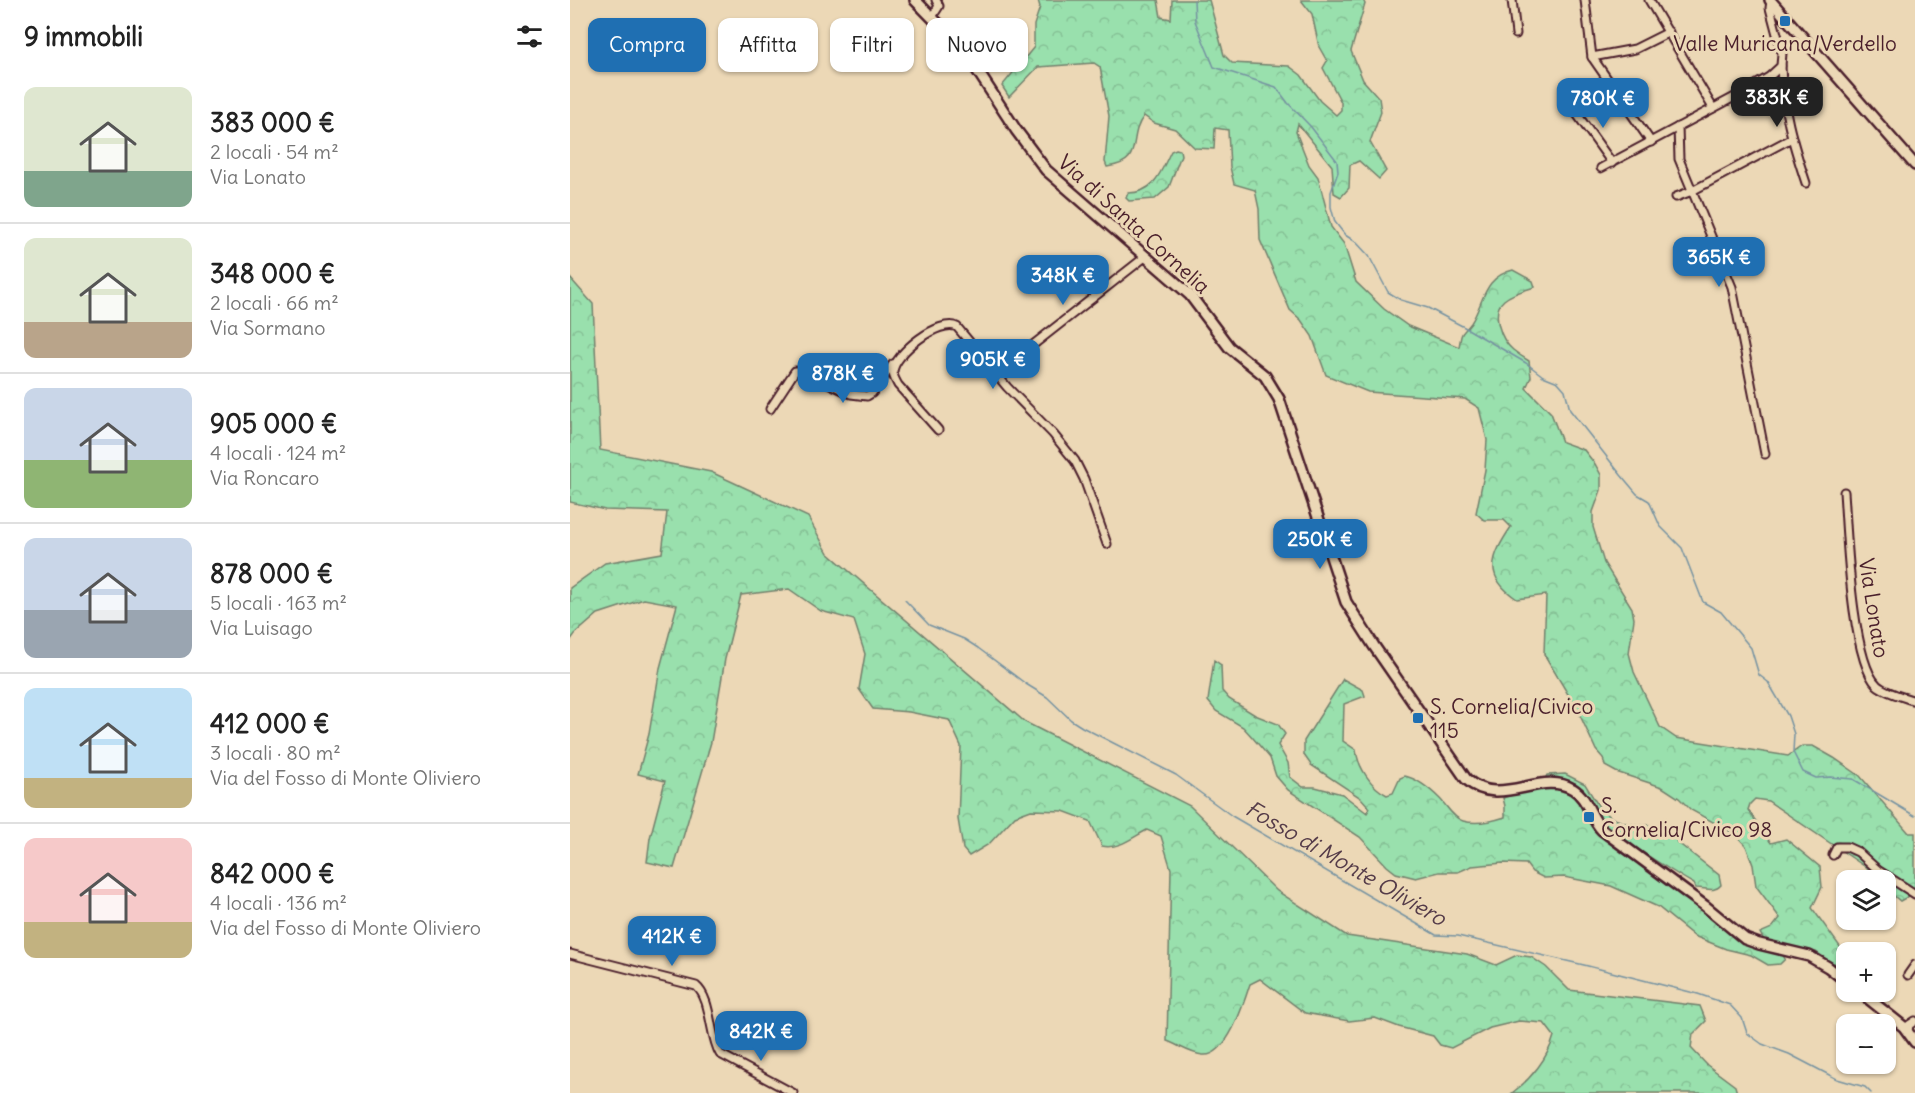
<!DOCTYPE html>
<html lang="it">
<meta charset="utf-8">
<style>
body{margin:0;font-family:Delius,sans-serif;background:#f6f6f6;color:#222;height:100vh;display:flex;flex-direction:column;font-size:22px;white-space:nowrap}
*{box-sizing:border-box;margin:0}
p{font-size:20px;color:#767676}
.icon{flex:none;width:33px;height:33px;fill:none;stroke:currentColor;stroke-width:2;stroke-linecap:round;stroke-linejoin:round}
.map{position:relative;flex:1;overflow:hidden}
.sheet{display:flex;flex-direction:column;background:#fff;width:570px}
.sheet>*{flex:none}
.banner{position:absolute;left:18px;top:18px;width:570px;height:54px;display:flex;gap:12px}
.tools{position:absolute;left:1266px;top:870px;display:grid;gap:12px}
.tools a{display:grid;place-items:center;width:60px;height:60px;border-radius:12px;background:#fff;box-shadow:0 2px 4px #0004;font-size:30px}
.price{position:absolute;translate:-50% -51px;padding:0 14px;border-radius:12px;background:#1f6fb2;color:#fff;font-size:20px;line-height:39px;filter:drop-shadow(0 2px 3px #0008)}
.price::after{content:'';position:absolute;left:50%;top:36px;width:18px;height:14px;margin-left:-9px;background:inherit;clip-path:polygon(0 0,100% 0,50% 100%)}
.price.selected{background:#222;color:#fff}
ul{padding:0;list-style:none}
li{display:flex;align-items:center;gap:18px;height:150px;padding:0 24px}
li+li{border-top:2px solid #e0e0e0}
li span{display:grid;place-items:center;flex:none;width:168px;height:120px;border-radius:12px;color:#555}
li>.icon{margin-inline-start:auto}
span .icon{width:72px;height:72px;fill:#fffc;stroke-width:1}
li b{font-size:26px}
h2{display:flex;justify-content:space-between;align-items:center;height:72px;padding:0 24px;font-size:26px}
.chip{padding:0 21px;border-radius:12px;background:#fff;box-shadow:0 2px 4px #0004;font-size:21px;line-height:54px}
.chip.selected{background:#1f6fb2;color:#fff}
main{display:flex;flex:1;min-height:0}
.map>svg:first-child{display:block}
.forest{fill:url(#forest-crowns);stroke:#72806c;stroke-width:1.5}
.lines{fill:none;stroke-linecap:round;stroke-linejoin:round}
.stream{stroke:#7592a1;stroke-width:1.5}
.minor-casing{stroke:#4a1f2b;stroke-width:11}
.tertiary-casing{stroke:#4a1f2b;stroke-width:14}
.minor{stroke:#ecd8b6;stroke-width:7}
.tertiary{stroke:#ecd8b6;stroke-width:9}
.poi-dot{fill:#1f6fb2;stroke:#ecd8b6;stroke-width:2}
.labels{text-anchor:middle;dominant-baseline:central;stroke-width:6;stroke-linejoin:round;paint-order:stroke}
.poi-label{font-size:21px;fill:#4a1f2b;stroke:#ecd8b6;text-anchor:start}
.street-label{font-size:21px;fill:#4a1f2b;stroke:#ecd8b6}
.water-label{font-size:22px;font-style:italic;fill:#553c49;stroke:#ecd8b6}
</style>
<main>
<section class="sheet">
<h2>9 immobili<svg class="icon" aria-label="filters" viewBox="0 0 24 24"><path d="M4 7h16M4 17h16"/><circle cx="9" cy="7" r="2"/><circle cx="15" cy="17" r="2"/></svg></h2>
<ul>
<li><span style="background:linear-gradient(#dfe7d0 70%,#7fa58c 0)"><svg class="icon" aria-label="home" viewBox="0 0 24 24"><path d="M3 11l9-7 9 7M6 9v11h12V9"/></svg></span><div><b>383 000 €</b><p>2 locali · 54 m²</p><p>Via Lonato</p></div></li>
<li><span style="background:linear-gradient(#dfe7d0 70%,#b9a48a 0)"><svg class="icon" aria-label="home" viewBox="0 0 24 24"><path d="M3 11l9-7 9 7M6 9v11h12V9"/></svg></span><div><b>348 000 €</b><p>2 locali · 66 m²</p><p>Via Sormano</p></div></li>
<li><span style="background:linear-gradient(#c9d6e8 60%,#8fb573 0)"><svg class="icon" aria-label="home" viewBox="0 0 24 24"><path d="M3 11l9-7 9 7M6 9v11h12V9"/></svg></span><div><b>905 000 €</b><p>4 locali · 124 m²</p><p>Via Roncaro</p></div></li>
<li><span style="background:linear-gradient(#c9d6e8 60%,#9aa5b1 0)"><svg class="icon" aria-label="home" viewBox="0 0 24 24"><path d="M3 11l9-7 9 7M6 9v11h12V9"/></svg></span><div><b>878 000 €</b><p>5 locali · 163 m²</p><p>Via Luisago</p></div></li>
<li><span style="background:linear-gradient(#bfe0f5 75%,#c2b280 0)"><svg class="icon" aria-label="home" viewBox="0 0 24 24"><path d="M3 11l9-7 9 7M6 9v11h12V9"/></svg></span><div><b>412 000 €</b><p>3 locali · 80 m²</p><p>Via del Fosso di Monte Oliviero</p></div></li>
<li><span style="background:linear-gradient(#f6c9c9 70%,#c2b280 0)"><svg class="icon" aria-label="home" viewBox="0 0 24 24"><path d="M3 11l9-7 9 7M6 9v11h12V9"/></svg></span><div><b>842 000 €</b><p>4 locali · 136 m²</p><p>Via del Fosso di Monte Oliviero</p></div></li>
</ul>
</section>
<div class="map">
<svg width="1345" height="1093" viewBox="0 0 1345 1093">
<defs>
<pattern id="forest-crowns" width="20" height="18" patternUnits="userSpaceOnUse" patternTransform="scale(1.5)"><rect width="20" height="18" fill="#99e0ad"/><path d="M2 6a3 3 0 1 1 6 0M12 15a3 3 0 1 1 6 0" fill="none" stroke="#85c095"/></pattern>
</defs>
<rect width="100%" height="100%" fill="#ecd8b6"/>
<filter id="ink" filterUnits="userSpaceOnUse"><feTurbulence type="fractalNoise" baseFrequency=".0167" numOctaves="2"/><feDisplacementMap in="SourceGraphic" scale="12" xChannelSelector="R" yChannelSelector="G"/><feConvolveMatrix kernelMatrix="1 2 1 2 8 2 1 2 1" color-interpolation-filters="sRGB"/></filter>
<g filter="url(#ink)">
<g class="forest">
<path d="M 468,0 L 588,0 L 591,17 L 601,19 L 602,0 L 639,0 L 654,55 L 662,63 L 719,66 L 731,75 L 750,101 L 766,115 L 771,110 L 771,102 L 753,68 L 757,61 L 749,47 L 742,14 L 731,0 L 793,0 L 795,4 L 781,51 L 793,80 L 809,98 L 811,112 L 800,142 L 816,171 L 809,179 L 789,161 L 780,165 L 779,188 L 771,197 L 764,193 L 762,166 L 728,124 L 726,132 L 739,165 L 748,177 L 761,227 L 774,244 L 786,282 L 814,309 L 838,326 L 889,347 C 892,329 891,336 901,323 C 914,303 913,277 943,270 L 963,281 L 965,287 C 955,290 942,293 934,300 C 920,312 931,340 943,350 C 948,354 954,358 959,361 L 961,377 L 956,388 L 981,413 L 992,442 L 1014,450 L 1025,464 L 1031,475 L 1031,490 L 1023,512 L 1023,527 L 1034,563 L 1062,608 L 1064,619 L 1059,653 L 1064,672 L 1090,727 L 1106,738 L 1218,756 L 1232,746 L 1243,746 L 1264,758 L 1290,776 L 1339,833 L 1345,833 L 1345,896 L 1339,896 L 1330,901 L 1316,889 L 1316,880 L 1309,880 L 1294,866 L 1198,801 L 1185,799 L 1180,804 L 1178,810 L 1201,843 L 1216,839 L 1250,867 L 1252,887 L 1242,908 L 1276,955 L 1276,964 L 1262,963 L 1246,952 L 1194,940 L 1190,933 L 1202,928 L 1210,918 L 1186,886 L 1183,865 L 1176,846 L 1165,834 L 1121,810 L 1109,798 L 1092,787 L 1046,772 L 1035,766 L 1033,758 L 1026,750 L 1008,711 L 974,654 L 976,595 L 947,599 C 913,576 921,557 941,527 L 934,520 L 914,520 L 906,513 L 915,470 L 917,440 L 909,408 L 895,399 L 798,392 L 756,375 L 742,336 L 731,320 L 720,310 L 690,240 L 689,209 L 685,190 L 664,184 L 660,167 L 658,130 L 645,128 L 644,149 L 625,148 L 605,129 L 584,123 L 574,116 C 556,138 576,162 537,167 L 535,162 L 539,116 L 530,67 L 524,63 L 468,67 L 439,97 L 432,86 L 464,47 L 464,25 L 470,7 Z"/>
<path d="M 606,149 L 610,150 L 611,155 L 599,187 L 585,199 L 559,201 L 556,198 L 558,193 C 585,193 591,171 601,151 Z"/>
<path d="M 0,278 L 23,304 L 30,450 L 141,472 L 238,517 L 258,553 L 455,722 L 620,806 L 707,891 L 777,936 L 897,954 L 926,965 L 947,955 L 961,957 L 976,967 L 999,990 L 1130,1006 L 1136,1021 L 1123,1034 L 1121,1048 L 1137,1065 L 1165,1086 L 1167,1093 L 942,1093 C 961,1079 978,1058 984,1036 L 974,1023 L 949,1021 L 920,1028 L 881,1048 L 870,1045 L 863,1036 L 829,1027 L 805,1018 L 779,1021 L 735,1013 L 690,979 L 680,984 C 674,1003 657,1058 633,1055 C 621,1054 608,1045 597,1041 L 601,869 L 591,836 L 577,830 C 563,837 548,850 532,846 L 520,821 L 493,811 L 461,810 L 445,816 L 419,844 L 399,856 L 393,849 L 388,819 L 391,746 L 379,720 L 339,712 L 303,709 L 289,689 L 295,654 L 284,620 L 251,611 L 219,589 L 171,595 L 155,659 L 141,742 L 104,868 L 77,862 L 80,838 L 95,781 L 68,774 L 79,734 L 90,668 L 107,605 L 74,599 L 28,614 L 5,634 L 0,641 L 0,588 L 35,563 L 92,553 L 97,512 L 35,510 L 0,502 Z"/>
<path d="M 644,660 L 651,665 L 652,691 L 659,699 L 685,715 L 708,724 L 715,734 L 708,745 L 718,763 L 720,777 L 733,787 L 745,787 L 772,794 L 797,813 L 800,808 L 791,798 L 741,765 L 734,755 L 734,741 L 773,679 L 793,690 L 795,696 L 774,704 L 773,741 L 786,750 C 788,767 801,787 817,795 L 823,793 L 830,778 L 835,776 C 848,779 860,789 870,799 C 877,806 883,818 893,821 C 907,825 923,821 935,817 L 935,806 L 933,798 C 954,792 983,780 1003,794 C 1010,799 1015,811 1019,818 L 1165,936 L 1178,946 L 1211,952 L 1215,959 L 1210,964 L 1198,965 L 1181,955 L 1156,949 L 1124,936 L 1088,907 L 1041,886 L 994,877 L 974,878 L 962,872 L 956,864 L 933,863 L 902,866 L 888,872 L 869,872 L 846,878 L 826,873 L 817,866 L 790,837 L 718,790 L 706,776 L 700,758 L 683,738 L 673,727 L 646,711 L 638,701 Z"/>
<path d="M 995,774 L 1015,784 L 1029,807 L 1042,818 L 1055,823 L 1095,827 L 1102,832 L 1107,842 L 1149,875 L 1151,885 C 1144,893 1136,888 1126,888 L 1124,884 C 1096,868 1069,850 1042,832 C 1011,809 1029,784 979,779 L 976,777 L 977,775 Z"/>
</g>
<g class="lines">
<g class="stream">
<polyline points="624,0 625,21 644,67 706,87 718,103 741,127 767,161 768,172 761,192 761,207 765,222 775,235 786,242 799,256 818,292 831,300 858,308 896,328 956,363 973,376 988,382 995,390 1000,410 1051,475 1067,494 1079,501 1090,526 1112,548 1133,602 1151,612 1181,648 1189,675 1198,682 1218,716 1224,734 1223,752 1233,772 1246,778 1260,777 1283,779 1345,816"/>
<polyline points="335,600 359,625 394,639 408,648 456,684 477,697 501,720 512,727 606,775 662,816 866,935 888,936 1014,965 1128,994 1160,1005 1172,1018 1177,1033 1192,1044 1219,1054 1267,1079 1295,1087 1301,1093"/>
</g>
<defs>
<g id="minor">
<polyline points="942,0 946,34"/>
<polyline points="1015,0 1022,57 1081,142"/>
<polyline points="1079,0 1143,108"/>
<polyline points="362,17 369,6 366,0"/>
<polyline points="1022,57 1065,49 1099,32"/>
<path d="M 1211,66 C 1212,107 1223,144 1236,183"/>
<polyline points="1004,110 1042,163"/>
<polyline points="1108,127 1109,159 1162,287 1195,454"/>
<polyline points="1031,168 1172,93 1199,77 1211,66 1212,53 1200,8 1201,1"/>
<polyline points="1106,197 1122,191 1222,138"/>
<polyline points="426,374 575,257"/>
<polyline points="200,409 225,371 233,371 281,394 297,396 302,393 323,364"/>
<path d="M 368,430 L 328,385 C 326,381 323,377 323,372 C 324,353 370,318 387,327 L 437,387 L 483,434 L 505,461 L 514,479 L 537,544"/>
<path d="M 1274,492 C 1277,531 1281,660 1307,685 C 1316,693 1334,697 1345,701"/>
<polyline points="1263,855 1267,847 1277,847 1288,852 1309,871 1345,894"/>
<path d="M 0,954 L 126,986 C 142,999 139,1036 150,1054 L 223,1093"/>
<polyline points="1338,975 1345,965"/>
<polyline points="1338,1031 1339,1025 1345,1021"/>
</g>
<g id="tertiary">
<path d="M 345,0 L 387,43 L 405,67 L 446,130 L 476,170 L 620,295 L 659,347 L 695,376 L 709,399 L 776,602 L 804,646 L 896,779 C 930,810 970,769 1003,789 C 1018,798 1020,818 1032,830 L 1135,906 L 1175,939 L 1189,944 L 1239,956 L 1258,967 L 1276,981"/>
<polyline points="1200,0 1345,165"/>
<polyline points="1290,992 1334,1027 1345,1042"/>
</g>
</defs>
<use href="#minor" class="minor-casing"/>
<use href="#tertiary" class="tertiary-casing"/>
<use href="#minor" class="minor"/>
<use href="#tertiary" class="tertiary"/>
</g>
</g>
<g class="poi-dot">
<rect x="1209" y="15" width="12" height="12" rx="3"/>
<rect x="842" y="712" width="12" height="12" rx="3"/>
<rect x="1013" y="811" width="12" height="12" rx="3"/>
</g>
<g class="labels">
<g class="poi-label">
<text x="1215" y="43" text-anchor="middle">Valle Muricana/Verdello</text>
<text x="860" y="706">S. Cornelia/Civico<tspan x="860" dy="24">115</tspan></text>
<text x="1031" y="805">S.<tspan x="1031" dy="24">Cornelia/Civico 98</tspan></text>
</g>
<g class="street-label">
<text transform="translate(564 224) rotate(42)">Via di Santa Cornelia</text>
<text transform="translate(1304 608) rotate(81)">Via Lonato</text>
</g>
<g class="water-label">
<text transform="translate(776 863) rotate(30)">Fosso di Monte Oliviero</text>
</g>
</g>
</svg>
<div class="tools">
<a><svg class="icon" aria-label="layers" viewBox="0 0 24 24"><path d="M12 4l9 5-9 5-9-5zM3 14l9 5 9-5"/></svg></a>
<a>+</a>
<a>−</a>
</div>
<b class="price selected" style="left:1207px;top:128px">383K €</b>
<b class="price" style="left:1033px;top:129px">780K €</b>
<b class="price" style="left:1149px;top:288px">365K €</b>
<b class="price" style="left:493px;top:306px">348K €</b>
<b class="price" style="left:423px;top:390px">905K €</b>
<b class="price" style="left:273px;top:404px">878K €</b>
<b class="price" style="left:750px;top:570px">250K €</b>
<b class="price" style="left:102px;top:967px">412K €</b>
<b class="price" style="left:191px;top:1062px">842K €</b>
<div class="banner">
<a class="chip selected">Compra</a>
<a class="chip">Affitta</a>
<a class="chip">Filtri</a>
<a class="chip">Nuovo</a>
</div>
</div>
</main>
